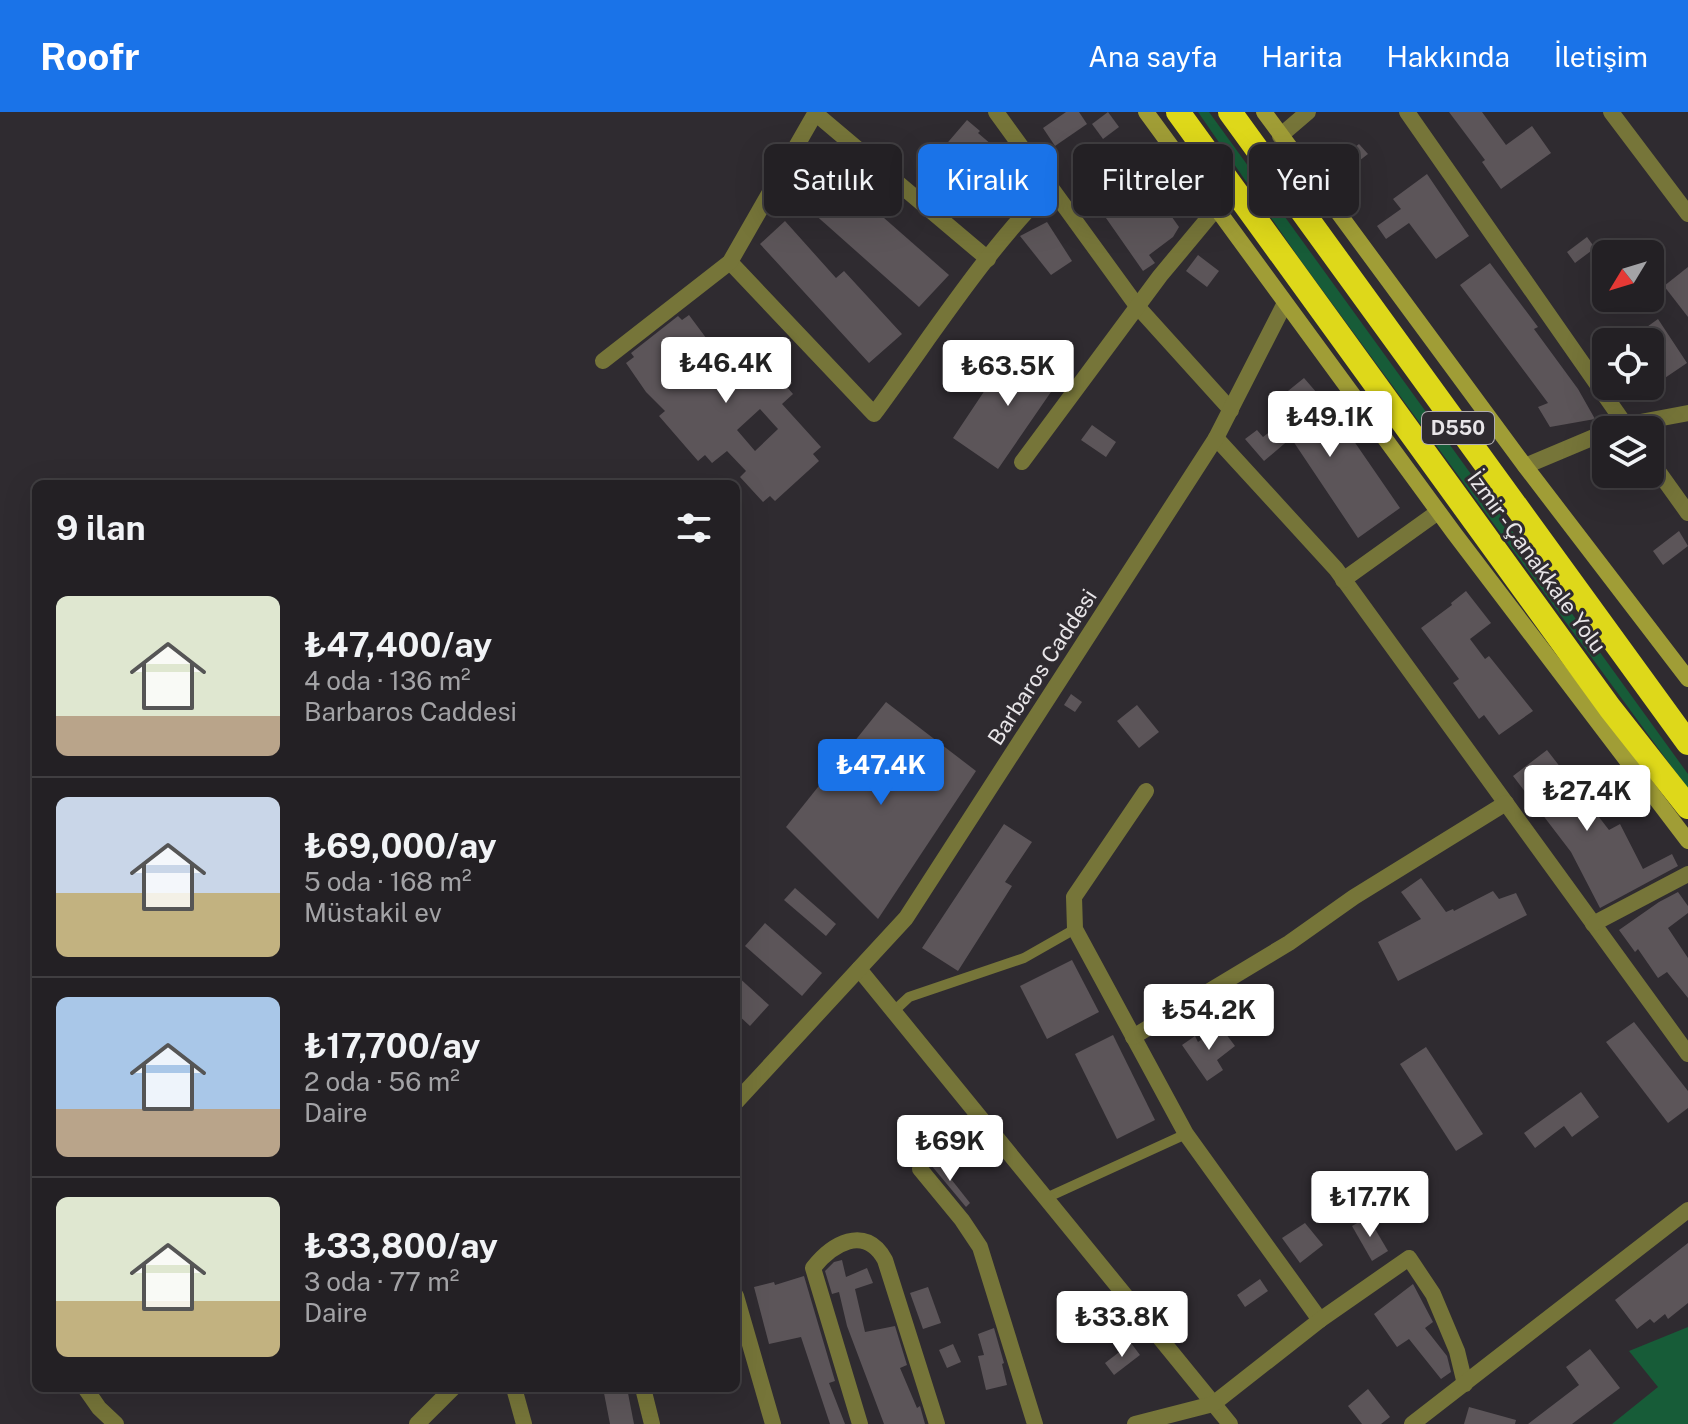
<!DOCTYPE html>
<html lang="tr">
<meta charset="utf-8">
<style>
body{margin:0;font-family:"Public Sans",sans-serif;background:#2f2d31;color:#f1f3f6;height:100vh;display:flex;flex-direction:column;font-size:30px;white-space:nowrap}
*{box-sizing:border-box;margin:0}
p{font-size:26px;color:#a3a3a6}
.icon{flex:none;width:44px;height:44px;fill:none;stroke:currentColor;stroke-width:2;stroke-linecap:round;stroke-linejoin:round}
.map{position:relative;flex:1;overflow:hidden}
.details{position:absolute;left:32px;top:368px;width:708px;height:912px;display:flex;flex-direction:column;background:#232024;border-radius:12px;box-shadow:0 8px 32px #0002,0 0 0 2px #403e41}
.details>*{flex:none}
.guide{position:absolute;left:764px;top:32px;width:760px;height:72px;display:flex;gap:16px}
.needle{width:52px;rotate:232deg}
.buttons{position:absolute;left:1592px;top:128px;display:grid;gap:16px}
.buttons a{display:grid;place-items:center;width:72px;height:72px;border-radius:12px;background:#232024;box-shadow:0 8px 32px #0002,0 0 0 2px #403e41;font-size:40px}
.price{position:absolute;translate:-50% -68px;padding:0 18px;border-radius:8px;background:#fff;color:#222;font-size:26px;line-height:52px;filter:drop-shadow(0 2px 4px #0008)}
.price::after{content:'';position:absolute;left:50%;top:48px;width:24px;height:18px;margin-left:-12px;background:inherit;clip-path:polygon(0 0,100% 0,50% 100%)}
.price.active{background:#1a73e8;color:#fff}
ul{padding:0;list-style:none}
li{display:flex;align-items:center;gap:24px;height:200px;padding:0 24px}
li+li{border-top:2px solid #403e41}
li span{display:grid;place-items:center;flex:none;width:224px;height:160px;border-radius:12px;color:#555}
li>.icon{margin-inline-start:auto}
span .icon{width:96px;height:96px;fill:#fffc;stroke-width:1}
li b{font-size:34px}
h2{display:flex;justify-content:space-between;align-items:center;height:96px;padding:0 24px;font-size:34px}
.tag{padding:0 28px;border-radius:12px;background:#232024;box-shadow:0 8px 32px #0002,0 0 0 2px #403e41;font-size:28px;line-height:72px}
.tag.active{background:#1a73e8;color:#fff}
header{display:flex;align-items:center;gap:48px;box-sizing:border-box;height:112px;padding:0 40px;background:#1a73e8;color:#fff}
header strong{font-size:38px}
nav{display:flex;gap:44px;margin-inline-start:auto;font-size:28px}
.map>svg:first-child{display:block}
.green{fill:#175c38}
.building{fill:#5c5559;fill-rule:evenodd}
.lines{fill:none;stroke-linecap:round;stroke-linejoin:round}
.lane{stroke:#767539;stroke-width:10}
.street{stroke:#767539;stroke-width:16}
.secondary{stroke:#a09d36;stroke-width:16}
.highway{stroke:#ded81a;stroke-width:24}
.labels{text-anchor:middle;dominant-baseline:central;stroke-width:6;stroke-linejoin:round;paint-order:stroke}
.shield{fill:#2f2b30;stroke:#b0adb1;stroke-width:2}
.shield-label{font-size:20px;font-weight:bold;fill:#e8e5e8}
.street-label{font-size:22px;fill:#e8e5e8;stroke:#2f2b30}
</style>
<header>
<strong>Roofr</strong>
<nav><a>Ana sayfa</a><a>Harita</a><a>Hakkında</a><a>İletişim</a></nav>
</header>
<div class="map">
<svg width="1688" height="1312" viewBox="0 0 1688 1312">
<rect width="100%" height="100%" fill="#2f2b30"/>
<g class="green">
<polygon points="1198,0 1209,0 1688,662 1688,677 1301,149"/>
<polygon points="1688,1215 1688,1312 1612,1312 1658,1275 1629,1239"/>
</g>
<g class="building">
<polygon points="1066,0 1079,0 1087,12 1055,34 1043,16"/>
<polygon points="1108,0 1119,15 1103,27 1092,12"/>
<polygon points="1449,0 1482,0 1506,33 1532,14 1551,41 1501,77 1482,50 1485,48"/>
<polygon points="967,8 980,19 978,21 992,33 990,35 1011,58 986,86 937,43"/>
<polygon points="1359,32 1368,42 1355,52 1347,41"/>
<polygon points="1136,40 1154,65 1147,70 1179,115 1173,125 1149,143 1155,151 1143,159 1085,76"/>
<polygon points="810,41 949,163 919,195 785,76"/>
<polygon points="1427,62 1469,124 1436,147 1409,111 1386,127 1377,114 1401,97 1393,87"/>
<polygon points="785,109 836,166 844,159 902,222 869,251 760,132"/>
<polygon points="1047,110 1072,149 1051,163 1020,124"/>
<polygon points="1587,125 1595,136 1575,151 1567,140"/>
<polygon points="1198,143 1219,159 1207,175 1186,159"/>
<polygon points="1490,151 1538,215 1534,217 1578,277 1595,307 1550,315 1538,295 1548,291 1460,173"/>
<polygon points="1688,155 1688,205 1664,174"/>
<path d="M 689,203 L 718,242 L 737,225 L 743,231 L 749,225 L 792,271 L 787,275 L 793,282 L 782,292 L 821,335 L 813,342 L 819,349 L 775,389 L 770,384 L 763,390 L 740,365 L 746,359 L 727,339 L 712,351 L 705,343 L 698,349 L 659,304 L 665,299 L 646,280 L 626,251 L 634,245 L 631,241 L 678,204 L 682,208 ZM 760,297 L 778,317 L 755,339 L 737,318 Z"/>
<polygon points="1658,207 1687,251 1650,276 1650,230 1626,230"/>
<polygon points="1058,235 1071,244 1050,275 1053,277 998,357 953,326 1007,245 1036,265"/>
<polygon points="1304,266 1336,303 1400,396 1358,426 1291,326 1264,349 1245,327 1257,318 1263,325 1286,307 1294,297 1283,283"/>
<polygon points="1092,313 1116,330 1106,345 1081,328"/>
<polygon points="1679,419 1688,434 1663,453 1653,439"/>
<polygon points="1466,479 1491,511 1470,527 1485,547 1489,544 1533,599 1499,623 1484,603 1479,607 1453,571 1459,567 1421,516 1452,493 1451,491"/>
<polygon points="1071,582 1082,590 1075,600 1064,593"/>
<polygon points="886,590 976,659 878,807 786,715"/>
<polygon points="1137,593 1159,620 1139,636 1117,609"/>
<polygon points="1547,638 1609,718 1620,712 1643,757 1672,742 1678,754 1600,796 1571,740 1513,664"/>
<polygon points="1004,712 1032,730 1005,770 1012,774 958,859 922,836"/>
<polygon points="1421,766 1446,800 1453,797 1454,799 1493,779 1499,787 1516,781 1527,803 1398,869 1378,830 1421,807 1401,780"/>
<polygon points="795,776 836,812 826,824 784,788"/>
<polygon points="1678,780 1688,794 1688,801 1668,816 1688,846 1688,886 1667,860 1658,866 1638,837 1635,840 1619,818 1659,790"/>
<polygon points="765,811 822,861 802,884 745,834"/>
<polygon points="1072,848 1099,900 1047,927 1020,874"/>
<polygon points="736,863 769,893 750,914 736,901"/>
<polygon points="1634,910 1688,979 1688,996 1668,1011 1606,930"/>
<polygon points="1220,914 1235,934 1217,948 1223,958 1207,969 1182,933 1195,924 1198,930"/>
<polygon points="1113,923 1155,1008 1117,1027 1075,942"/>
<polygon points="1426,935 1483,1022 1456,1039 1400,952"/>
<polygon points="1581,980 1599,1005 1572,1025 1564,1014 1535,1036 1524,1021"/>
<polygon points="936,1048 970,1091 966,1095 931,1053"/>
<polygon points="1368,1105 1388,1139 1372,1149 1352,1114"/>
<polygon points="1305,1111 1323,1133 1300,1151 1282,1126"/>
<polygon points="1688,1131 1688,1191 1668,1207 1665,1202 1654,1211 1650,1207 1637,1217 1615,1188"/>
<polygon points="842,1148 846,1165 867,1156 873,1171 855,1177 865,1220 895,1214 907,1253 900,1256 917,1296 920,1294 925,1312 884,1312 847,1214 839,1180 832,1182 825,1159 834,1150"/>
<polygon points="804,1164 835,1269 829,1271 845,1312 830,1312 801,1225 769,1232 754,1175 774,1170 775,1173"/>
<polygon points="1260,1167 1268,1179 1245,1195 1237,1183"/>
<polygon points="1413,1172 1433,1210 1425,1216 1447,1244 1451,1260 1441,1267 1409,1227 1397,1235 1374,1202"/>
<polygon points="928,1175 941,1211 923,1217 910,1181"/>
<polygon points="994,1216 1004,1251 1002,1252 1007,1273 986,1278 978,1244 984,1243 978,1222"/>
<polygon points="1131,1231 1140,1243 1114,1263 1105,1251"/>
<polygon points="953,1232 961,1250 947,1256 939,1238"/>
<polygon points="1590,1237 1620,1276 1572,1312 1528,1312 1579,1273 1566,1255"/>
<polygon points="603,1276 627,1276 634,1312 610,1312"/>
<polygon points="1368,1277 1390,1305 1381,1312 1362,1312 1348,1294"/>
<polygon points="1469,1295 1516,1308 1515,1312 1464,1312"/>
</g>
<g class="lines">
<g class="lane">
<polyline points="894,899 909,885 1024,846 1075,817"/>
<polyline points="1046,1086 1186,1022"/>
</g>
<g class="street">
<polyline points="996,0 1137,194 1231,298"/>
<polyline points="1407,0 1629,318"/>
<polyline points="1611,0 1688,102"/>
<polyline points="815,1 988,147"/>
<polyline points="1280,24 1308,0"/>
<path d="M 730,150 L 874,302 C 929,228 985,139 1050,75"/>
<polyline points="603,249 730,150 816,0"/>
<polyline points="1619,314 1688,301"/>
<polyline points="1216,326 1336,457 1688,942"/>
<polyline points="1650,348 1688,401"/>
<polyline points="1022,350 1160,164 1215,98"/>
<polyline points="1525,354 1606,320"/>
<polyline points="1343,468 1438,400"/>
<polyline points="1146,679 1074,785 1075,817 1186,1022 1320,1208"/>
<polyline points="1593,812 1688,762"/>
<polyline points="859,857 1230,1312"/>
<polyline points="1133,925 1289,831 1354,785 1506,691"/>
<polyline points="736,990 906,806 1216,326 1285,191"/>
<polyline points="920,1057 962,1108 980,1135 1035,1312"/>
<polyline points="736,1184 773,1312"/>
<polyline points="85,1276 99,1296 116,1312"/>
<polyline points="514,1276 524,1312"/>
<polyline points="643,1276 652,1312"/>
<polyline points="417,1312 453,1276"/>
<path d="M 860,1312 L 813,1156 C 831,1133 865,1111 885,1148 L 937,1312"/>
<polyline points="1135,1312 1213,1292 1320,1208 1409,1146 1433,1182 1457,1239 1465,1272"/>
<polyline points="1412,1312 1688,1098"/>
</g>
<g class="secondary">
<polyline points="1146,0 1454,421 1688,729"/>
<polyline points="1264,0 1525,354 1688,567"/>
</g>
<g class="highway">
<polyline points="1178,0 1610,596 1688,695"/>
<polyline points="1230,0 1688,631"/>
</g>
</g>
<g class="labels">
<rect class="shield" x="1422" y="300" width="72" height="32" rx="6"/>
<g class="shield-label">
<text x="1458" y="316">D550</text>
</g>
<g class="street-label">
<text transform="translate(1537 450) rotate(54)">İzmir - Çanakkale Yolu</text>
<text transform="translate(1042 555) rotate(-57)">Barbaros Caddesi</text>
</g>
</g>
</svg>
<div class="buttons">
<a><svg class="needle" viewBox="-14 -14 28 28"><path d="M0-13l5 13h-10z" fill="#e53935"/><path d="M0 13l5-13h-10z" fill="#a3a3a6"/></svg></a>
<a><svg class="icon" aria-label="locate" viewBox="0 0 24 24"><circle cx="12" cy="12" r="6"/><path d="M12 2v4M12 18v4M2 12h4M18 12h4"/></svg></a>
<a><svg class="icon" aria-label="layers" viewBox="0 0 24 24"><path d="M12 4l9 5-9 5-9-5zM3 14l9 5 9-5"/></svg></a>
</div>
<b class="price" style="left:726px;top:293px">₺46.4K</b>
<b class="price" style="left:1008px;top:296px">₺63.5K</b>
<b class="price" style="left:1330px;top:347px">₺49.1K</b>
<b class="price active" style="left:881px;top:695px">₺47.4K</b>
<b class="price" style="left:1587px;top:721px">₺27.4K</b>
<b class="price" style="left:1209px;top:940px">₺54.2K</b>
<b class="price" style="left:950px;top:1071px">₺69K</b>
<b class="price" style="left:1370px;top:1127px">₺17.7K</b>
<b class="price" style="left:1122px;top:1247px">₺33.8K</b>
<div class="guide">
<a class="tag">Satılık</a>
<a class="tag active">Kiralık</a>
<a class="tag">Filtreler</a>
<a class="tag">Yeni</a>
</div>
<section class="details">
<h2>9 ilan<svg class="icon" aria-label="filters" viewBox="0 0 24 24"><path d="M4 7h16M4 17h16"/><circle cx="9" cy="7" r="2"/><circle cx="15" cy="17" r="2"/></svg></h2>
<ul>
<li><span style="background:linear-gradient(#dfe7d0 75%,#b9a48a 0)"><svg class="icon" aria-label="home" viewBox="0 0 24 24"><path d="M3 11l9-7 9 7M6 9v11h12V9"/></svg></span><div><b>₺47,400/ay</b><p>4 oda · 136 m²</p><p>Barbaros Caddesi</p></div></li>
<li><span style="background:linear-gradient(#c9d6e8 60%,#c2b280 0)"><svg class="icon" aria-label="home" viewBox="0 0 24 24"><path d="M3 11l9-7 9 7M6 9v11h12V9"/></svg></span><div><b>₺69,000/ay</b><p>5 oda · 168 m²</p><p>Müstakil ev</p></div></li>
<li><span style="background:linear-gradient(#a9c7e8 70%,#b9a48a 0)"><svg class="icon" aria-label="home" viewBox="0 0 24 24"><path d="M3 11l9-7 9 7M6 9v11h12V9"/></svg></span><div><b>₺17,700/ay</b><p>2 oda · 56 m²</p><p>Daire</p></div></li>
<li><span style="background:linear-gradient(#dfe7d0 65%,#c2b280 0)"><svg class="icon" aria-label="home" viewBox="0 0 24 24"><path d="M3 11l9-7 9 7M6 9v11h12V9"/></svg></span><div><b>₺33,800/ay</b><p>3 oda · 77 m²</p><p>Daire</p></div></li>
</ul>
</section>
</div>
